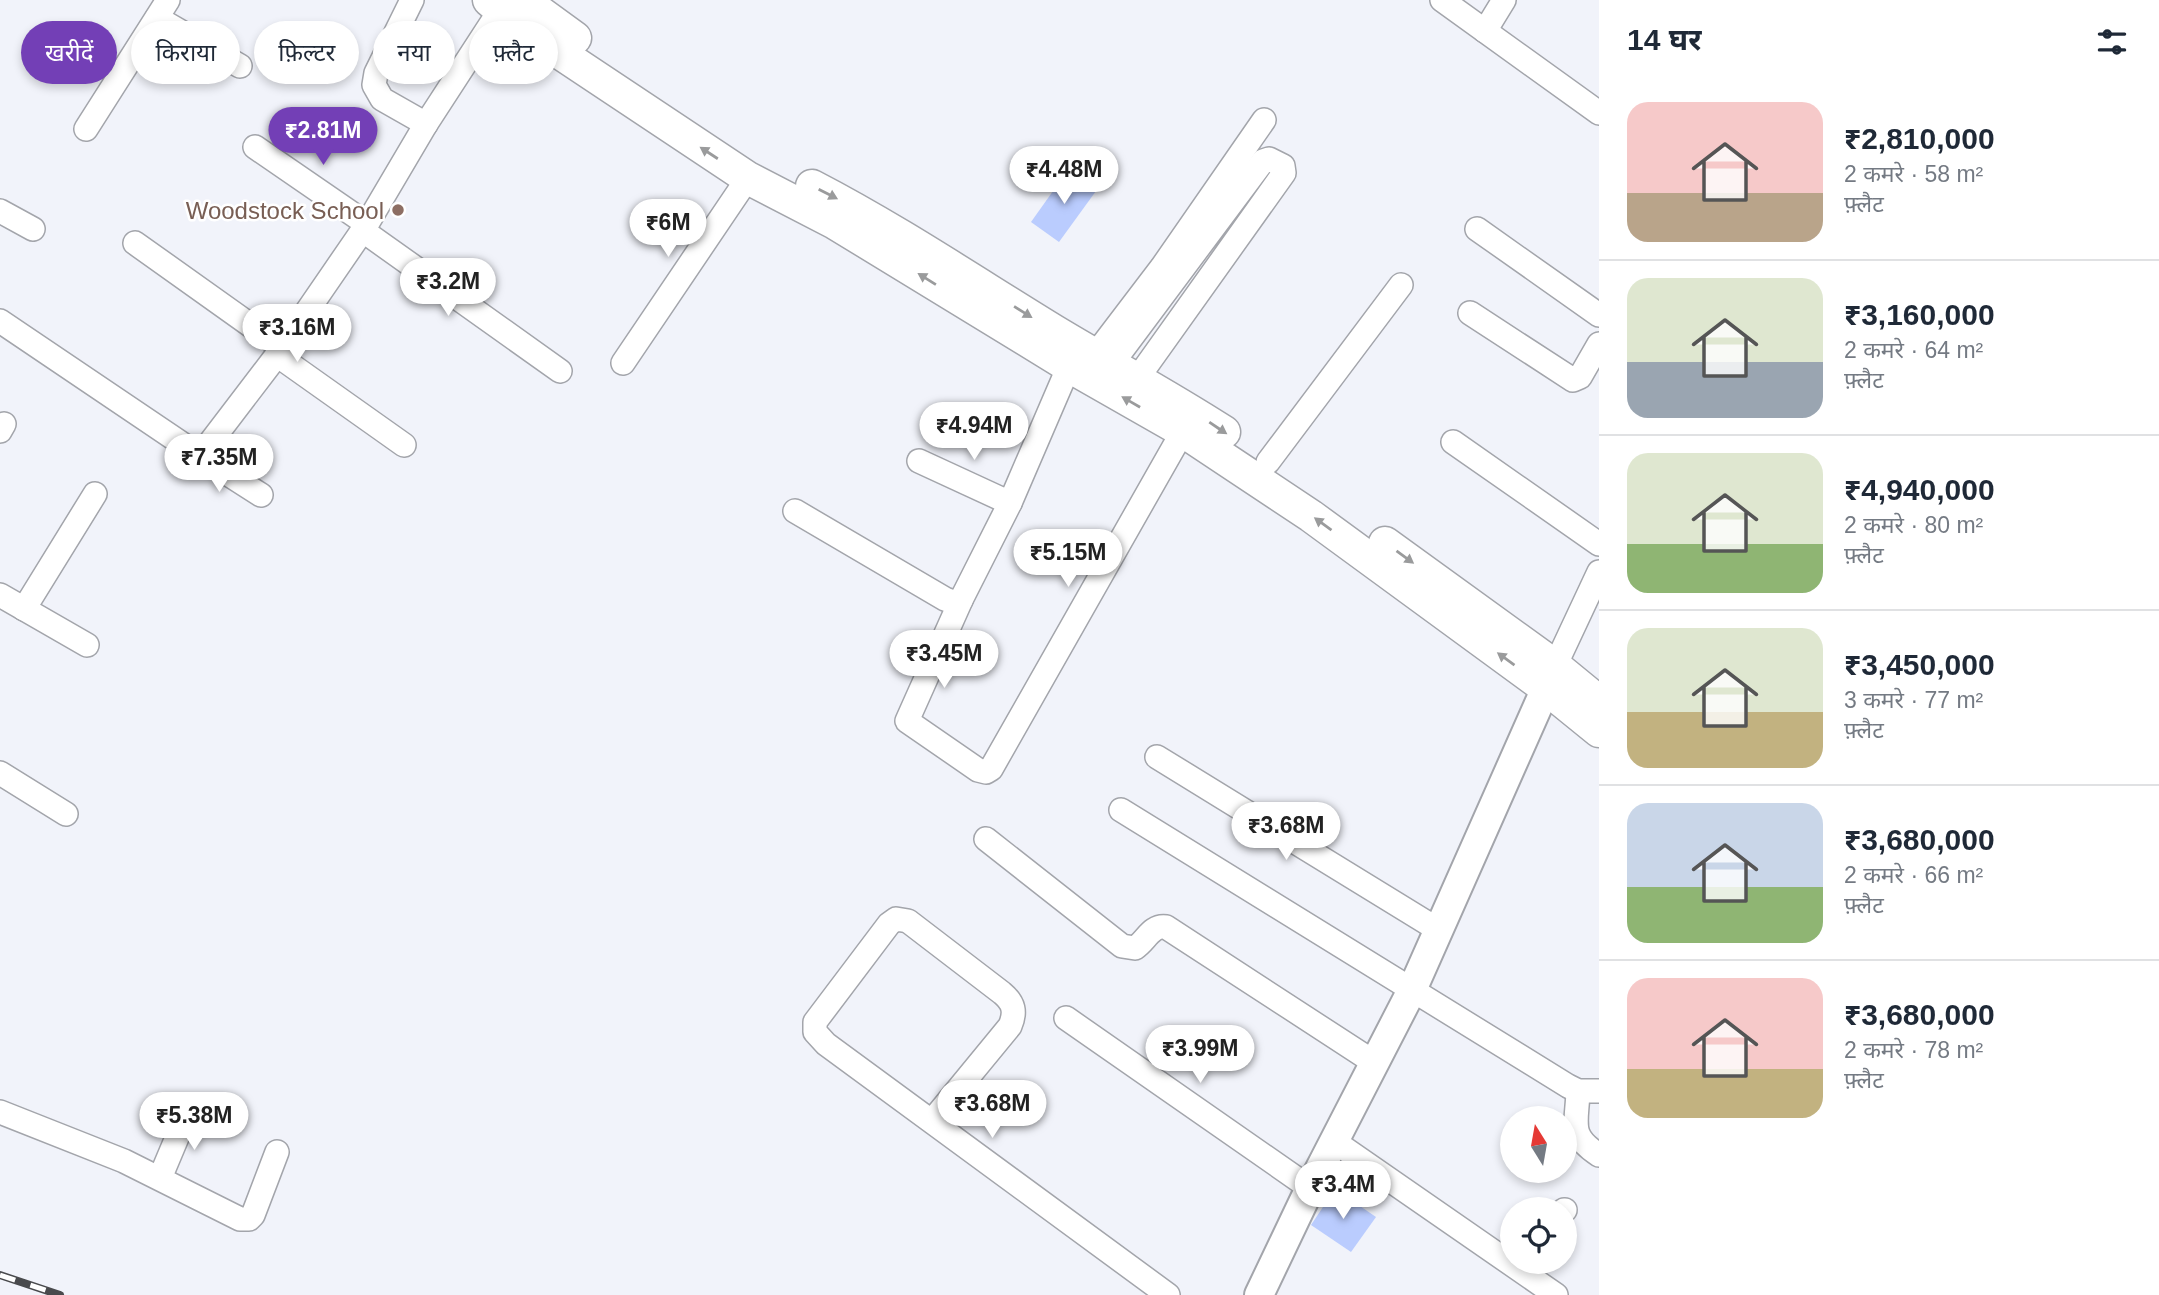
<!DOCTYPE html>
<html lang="hi">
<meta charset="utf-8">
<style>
body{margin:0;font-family:Arial,"Noto Sans Devanagari",sans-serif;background:#f6f6f7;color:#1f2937;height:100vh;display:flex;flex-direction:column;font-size:26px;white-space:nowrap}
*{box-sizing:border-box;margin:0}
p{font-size:23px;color:#747a83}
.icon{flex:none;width:38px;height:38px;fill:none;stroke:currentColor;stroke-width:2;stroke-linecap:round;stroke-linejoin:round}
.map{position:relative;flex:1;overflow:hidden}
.details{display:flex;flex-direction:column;background:#fff;width:560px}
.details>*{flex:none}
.hud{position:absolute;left:21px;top:21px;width:665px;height:63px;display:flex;gap:14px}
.needle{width:46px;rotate:349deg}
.buttons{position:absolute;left:1500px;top:1106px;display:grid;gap:14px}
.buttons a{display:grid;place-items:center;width:77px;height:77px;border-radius:50%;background:#fff;box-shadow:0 4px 10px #0003;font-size:35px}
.price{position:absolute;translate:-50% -60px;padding:0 16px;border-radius:24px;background:#fff;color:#222;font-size:23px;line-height:46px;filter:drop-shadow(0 2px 4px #0008)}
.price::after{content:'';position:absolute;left:50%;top:42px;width:21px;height:16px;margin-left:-10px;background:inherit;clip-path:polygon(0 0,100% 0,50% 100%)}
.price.active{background:#733fb6;color:#fff}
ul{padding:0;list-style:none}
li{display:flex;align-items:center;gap:21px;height:175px;padding:0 28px}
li+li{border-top:2px solid #e0e1e3}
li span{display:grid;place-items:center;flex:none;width:196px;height:140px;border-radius:21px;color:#555}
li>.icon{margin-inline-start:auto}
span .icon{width:84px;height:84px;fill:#fffc;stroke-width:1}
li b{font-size:30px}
h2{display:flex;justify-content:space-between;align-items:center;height:84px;padding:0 28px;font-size:30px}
.tag{padding:0 24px;border-radius:32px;background:#fff;box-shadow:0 4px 10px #0003;font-size:24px;line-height:63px}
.tag.active{background:#733fb6;color:#fff}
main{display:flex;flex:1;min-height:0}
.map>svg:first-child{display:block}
.building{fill:#baccfe}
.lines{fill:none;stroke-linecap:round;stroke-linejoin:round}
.minor-casing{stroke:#a3a5ab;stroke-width:26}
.major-casing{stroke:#a3a5ab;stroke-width:32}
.highway-casing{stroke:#a3a5ab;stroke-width:35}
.minor{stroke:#fff;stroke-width:23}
.major{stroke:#fff;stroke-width:28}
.highway{stroke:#fff;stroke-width:32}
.rail-casing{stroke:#494a4d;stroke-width:8}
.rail{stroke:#fff;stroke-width:5;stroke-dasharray:16;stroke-linecap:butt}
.oneway{fill:#9a9b9c}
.education-dot{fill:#8d6e63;stroke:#fff;stroke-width:2.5}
.labels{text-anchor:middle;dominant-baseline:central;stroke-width:5;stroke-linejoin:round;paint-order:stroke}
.education-label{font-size:24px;fill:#785e54;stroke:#fff;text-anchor:end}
</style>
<main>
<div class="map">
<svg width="1599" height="1295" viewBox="0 0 1599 1295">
<rect width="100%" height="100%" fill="#f1f3fa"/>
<g class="building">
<polygon points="1068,170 1096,191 1059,242 1031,222"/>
<polygon points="1335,1189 1376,1217 1351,1252 1311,1225"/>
</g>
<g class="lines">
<defs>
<g id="minor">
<polyline points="412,0 376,73 374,85 382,99 426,124"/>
<polyline points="1442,0 1599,113"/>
<polyline points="157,18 240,66"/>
<polyline points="1485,31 1504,0"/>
<polyline points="86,129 168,0"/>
<polyline points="255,147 367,224"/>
<polyline points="0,211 33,229"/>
<polyline points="1477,229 1599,315"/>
<polyline points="362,230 560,371"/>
<polyline points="135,243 281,347"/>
<polyline points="1470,313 1573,380 1580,377 1599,344"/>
<polyline points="0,321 200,456 277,355 367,224 426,124 500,10"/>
<polyline points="277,355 404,445"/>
<polyline points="1095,355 1162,267 1264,120"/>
<polyline points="623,363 748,178"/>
<polyline points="1111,365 1263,161 1269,159 1283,166 1284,173 1137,379"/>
<polyline points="0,431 4,424"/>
<polyline points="1453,442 1599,544"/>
<polyline points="200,456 261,495"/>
<polyline points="919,461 1010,503"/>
<polyline points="1268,462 1401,285"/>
<polyline points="795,511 945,599 953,602 961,600 1010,503 1069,366 1076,354"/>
<polyline points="0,595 87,645"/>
<polyline points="961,600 907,721 978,770 986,772 991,769 1183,431"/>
<polyline points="24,609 95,494"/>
<polyline points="1555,666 1599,572"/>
<polyline points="1157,757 1437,929"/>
<polyline points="0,773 66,814"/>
<polyline points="1121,810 1568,1086 1578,1091 1599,1091"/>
<path d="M 986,839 L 1122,946 L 1135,948 C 1146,941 1151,925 1166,927 L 1375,1063"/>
<polyline points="1066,1018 1310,1188"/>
<path d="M 1578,1091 C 1577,1124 1568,1135 1599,1155"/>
<polyline points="0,1112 124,1161 240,1219 249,1219 253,1215 277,1152"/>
<path d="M 932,1121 L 1010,1026 C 1016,1012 1014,1003 1002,993 L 908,921 L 896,919 L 889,924 L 815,1022 L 815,1032 L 826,1044 L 1168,1295"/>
<polyline points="1335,1142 1556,1295"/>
<polyline points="160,1178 189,1109"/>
<polyline points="1564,1210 1565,1210"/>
</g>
<polyline id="major" points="1259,1295 1310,1188 1412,990 1546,688"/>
<g id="highway">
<polyline points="489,0 521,27 748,178 835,223 1069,366 1183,431 1311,516 1546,688 1599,731"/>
<polyline points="523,0 575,38"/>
<path d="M 812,186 C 897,230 977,284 1059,334 C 1114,367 1170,397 1224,432"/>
<polyline points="1385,543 1555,666 1599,702"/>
</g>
</defs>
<use href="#minor" class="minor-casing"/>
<use href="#major" class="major-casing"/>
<use href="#highway" class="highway-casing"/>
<use href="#minor" class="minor"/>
<use href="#major" class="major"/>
<use href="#highway" class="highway"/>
<defs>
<polyline id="rail" points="0,1275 60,1295"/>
</defs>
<use href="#rail" class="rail-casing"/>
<use href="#rail" class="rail"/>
</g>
<defs><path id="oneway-solid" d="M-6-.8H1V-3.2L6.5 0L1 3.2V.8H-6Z" transform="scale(1.75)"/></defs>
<g class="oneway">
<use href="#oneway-solid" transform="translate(709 153) rotate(-147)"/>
<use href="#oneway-solid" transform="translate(828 194) rotate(27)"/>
<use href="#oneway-solid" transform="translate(927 279) rotate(-148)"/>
<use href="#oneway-solid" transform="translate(1023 312) rotate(32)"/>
<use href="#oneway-solid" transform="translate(1131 402) rotate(-150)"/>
<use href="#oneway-solid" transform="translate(1218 428) rotate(34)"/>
<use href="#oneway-solid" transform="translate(1323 524) rotate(-144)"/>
<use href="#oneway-solid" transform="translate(1405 557) rotate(36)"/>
<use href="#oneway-solid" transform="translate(1506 659) rotate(-144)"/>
</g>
<circle class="education-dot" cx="398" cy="210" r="7"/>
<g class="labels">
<g class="education-label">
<text x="384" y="210">Woodstock School</text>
</g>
</g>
</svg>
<div class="buttons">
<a><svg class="needle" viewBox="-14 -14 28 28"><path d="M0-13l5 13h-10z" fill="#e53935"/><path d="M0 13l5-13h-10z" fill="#747a83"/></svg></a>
<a><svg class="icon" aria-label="locate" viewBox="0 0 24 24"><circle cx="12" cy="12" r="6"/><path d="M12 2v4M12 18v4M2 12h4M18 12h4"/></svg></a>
</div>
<b class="price active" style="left:323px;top:167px">₹2.81M</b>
<b class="price" style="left:1064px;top:206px">₹4.48M</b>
<b class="price" style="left:668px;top:259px">₹6M</b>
<b class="price" style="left:448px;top:318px">₹3.2M</b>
<b class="price" style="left:297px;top:364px">₹3.16M</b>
<b class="price" style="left:974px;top:462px">₹4.94M</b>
<b class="price" style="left:219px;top:494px">₹7.35M</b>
<b class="price" style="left:1068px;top:589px">₹5.15M</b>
<b class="price" style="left:944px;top:690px">₹3.45M</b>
<b class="price" style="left:1286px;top:862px">₹3.68M</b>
<b class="price" style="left:1200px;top:1085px">₹3.99M</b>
<b class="price" style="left:992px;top:1140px">₹3.68M</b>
<b class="price" style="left:194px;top:1152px">₹5.38M</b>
<b class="price" style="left:1343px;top:1221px">₹3.4M</b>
<div class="hud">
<a class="tag active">खरीदें</a>
<a class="tag">किराया</a>
<a class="tag">फ़िल्टर</a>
<a class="tag">नया</a>
<a class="tag">फ़्लैट</a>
</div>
</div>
<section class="details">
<h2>14 घर<svg class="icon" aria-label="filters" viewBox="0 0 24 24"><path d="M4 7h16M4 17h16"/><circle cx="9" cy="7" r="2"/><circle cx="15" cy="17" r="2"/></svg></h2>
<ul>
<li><span style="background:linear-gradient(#f6c9c9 65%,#b9a48a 0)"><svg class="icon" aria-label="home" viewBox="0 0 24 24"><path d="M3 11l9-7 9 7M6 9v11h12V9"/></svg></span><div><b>₹2,810,000</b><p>2 कमरे · 58 m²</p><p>फ़्लैट</p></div></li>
<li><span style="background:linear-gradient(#dfe7d0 60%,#9aa5b1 0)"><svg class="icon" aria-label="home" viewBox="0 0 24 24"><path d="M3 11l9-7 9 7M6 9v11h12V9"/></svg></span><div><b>₹3,160,000</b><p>2 कमरे · 64 m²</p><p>फ़्लैट</p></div></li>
<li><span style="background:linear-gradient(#dfe7d0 65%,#8fb573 0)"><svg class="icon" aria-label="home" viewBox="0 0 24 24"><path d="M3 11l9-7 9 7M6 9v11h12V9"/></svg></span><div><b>₹4,940,000</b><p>2 कमरे · 80 m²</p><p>फ़्लैट</p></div></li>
<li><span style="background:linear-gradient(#dfe7d0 60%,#c2b280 0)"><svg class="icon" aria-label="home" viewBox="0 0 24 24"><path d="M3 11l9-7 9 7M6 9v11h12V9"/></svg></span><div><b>₹3,450,000</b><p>3 कमरे · 77 m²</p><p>फ़्लैट</p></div></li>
<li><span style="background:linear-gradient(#c9d6e8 60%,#8fb573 0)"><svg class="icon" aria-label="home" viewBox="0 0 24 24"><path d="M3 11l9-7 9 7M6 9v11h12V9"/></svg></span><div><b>₹3,680,000</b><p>2 कमरे · 66 m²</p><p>फ़्लैट</p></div></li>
<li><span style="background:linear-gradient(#f6c9c9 65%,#c2b280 0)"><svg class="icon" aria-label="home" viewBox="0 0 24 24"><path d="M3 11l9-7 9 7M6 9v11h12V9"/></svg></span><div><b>₹3,680,000</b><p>2 कमरे · 78 m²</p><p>फ़्लैट</p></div></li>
</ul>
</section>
</main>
